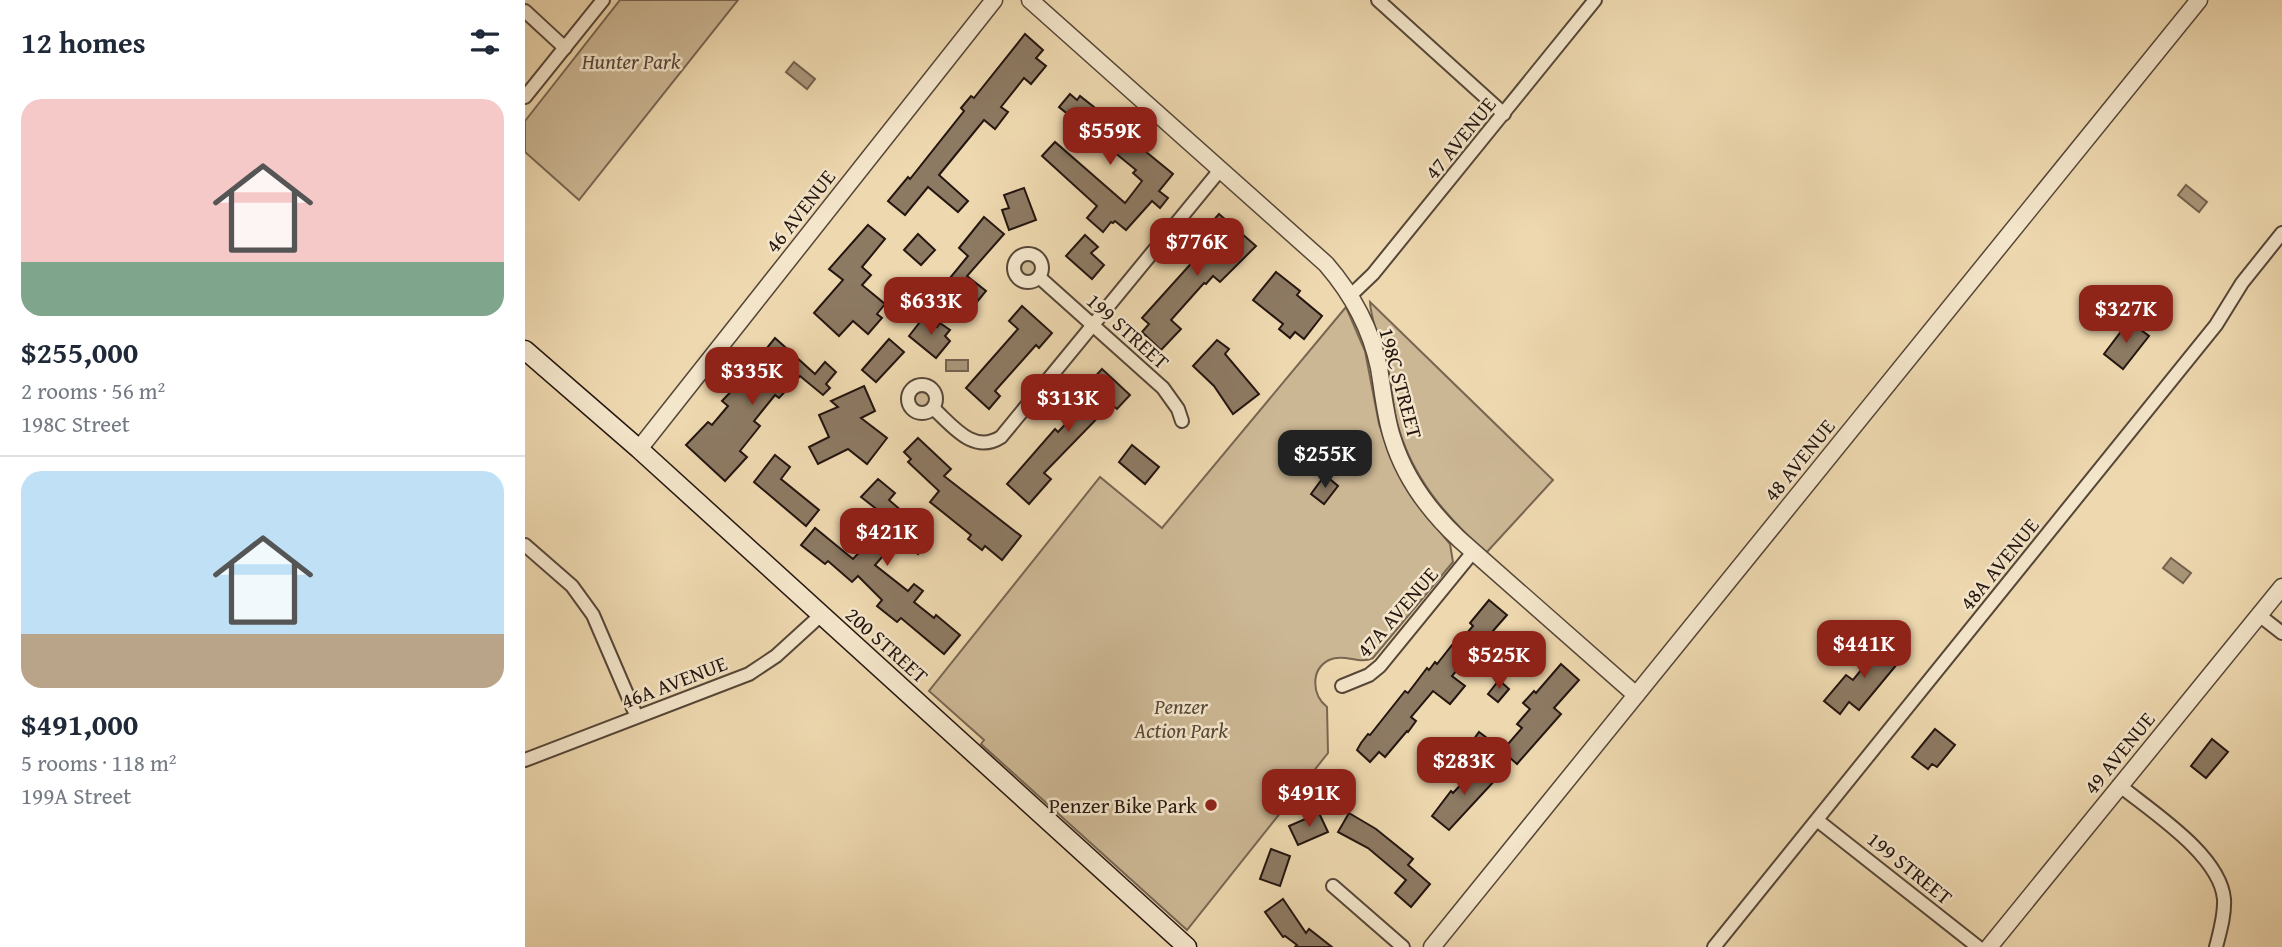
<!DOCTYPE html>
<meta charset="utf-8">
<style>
body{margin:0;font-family:"Gentium Book Plus",serif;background:#f6f6f7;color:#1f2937;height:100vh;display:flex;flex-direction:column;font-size:26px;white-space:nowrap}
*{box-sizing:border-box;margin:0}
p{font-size:23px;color:#747a83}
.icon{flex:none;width:38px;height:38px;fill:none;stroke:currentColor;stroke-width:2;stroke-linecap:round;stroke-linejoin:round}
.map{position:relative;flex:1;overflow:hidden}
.details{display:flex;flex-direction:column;background:#fff;width:525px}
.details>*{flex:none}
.price{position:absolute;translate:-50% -60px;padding:0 16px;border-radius:14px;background:#8f2418;color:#fff;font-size:23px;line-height:46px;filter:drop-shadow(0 2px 4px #0008)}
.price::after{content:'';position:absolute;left:50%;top:42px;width:21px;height:16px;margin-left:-10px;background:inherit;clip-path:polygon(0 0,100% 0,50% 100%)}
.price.current{background:#222;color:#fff}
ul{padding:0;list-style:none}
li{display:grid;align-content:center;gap:14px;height:371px;padding:0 21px}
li+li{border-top:2px solid #e0e1e3}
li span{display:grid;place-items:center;height:217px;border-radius:21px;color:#555}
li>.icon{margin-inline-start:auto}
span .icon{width:126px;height:126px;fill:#fffc;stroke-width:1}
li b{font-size:30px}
h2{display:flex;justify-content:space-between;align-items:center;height:84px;padding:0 21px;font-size:30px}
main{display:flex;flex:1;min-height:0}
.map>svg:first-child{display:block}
.green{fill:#ccb794;stroke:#786652;stroke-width:2}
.water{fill:#a99679;stroke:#74624f;stroke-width:2}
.building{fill:#8d7a63;stroke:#241510;stroke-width:2}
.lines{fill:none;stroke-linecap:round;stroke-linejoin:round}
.minor-casing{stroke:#564638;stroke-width:16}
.tertiary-casing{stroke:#564638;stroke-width:19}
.secondary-casing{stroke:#241510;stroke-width:21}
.minor{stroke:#f4e6cb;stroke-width:12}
.tertiary{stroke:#f4e6cb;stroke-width:16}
.secondary{stroke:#f4e6cb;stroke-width:18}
.poi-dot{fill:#8f2418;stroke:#f4e6cb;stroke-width:2.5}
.labels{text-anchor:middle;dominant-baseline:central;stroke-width:5;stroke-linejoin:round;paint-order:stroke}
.park-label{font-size:21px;font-style:italic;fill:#564638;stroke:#f4e6cb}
.street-label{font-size:21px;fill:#241510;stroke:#f4e6cb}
.poi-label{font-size:21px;fill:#241510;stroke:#f4e6cb;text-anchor:end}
</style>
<main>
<section class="details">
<h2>12 homes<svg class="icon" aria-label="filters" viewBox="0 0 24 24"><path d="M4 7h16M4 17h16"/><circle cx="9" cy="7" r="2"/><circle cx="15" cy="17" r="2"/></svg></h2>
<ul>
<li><span style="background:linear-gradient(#f6c9c9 75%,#7fa58c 0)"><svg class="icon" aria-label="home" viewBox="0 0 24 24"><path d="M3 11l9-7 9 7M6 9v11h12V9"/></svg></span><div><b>$255,000</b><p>2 rooms · 56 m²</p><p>198C Street</p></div></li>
<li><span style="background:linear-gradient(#bfe0f5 75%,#b9a48a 0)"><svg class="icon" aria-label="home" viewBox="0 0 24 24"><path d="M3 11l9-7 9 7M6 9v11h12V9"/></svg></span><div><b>$491,000</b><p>5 rooms · 118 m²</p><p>199A Street</p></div></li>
</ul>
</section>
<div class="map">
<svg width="1757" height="947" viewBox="0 0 1757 947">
<rect width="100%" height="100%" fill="#eed8af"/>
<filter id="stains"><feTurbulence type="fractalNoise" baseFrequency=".00286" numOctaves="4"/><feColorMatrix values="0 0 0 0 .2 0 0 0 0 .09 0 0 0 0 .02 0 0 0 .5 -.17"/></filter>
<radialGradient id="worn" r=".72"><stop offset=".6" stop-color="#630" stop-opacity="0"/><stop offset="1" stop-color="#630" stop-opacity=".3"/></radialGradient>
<g class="green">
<polygon points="95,0 213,0 54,200 0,152 0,121"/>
<circle cx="504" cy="268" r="8"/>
<path d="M 845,302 L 1028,480 L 961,553 C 921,516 886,477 872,422 C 867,403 867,383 862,364 C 857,344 846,323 845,302 Z"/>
<path d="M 821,307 L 840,351 L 854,424 L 865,456 L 886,496 L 925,544 L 928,562 L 848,658 C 834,665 820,653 804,660 C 785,670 787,695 802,707 L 803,753 L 662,930 L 456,744 L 459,740 L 404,691 L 575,477 L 637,528 Z"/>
<circle cx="397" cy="400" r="8"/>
</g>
<g class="water">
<polygon points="269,62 290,79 282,89 261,72"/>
<polygon points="1661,185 1682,202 1674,212 1653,195"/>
<rect x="421" y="360" width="22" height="11"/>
<polygon points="1646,558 1666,573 1658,583 1638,568"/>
</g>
<g class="building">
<polygon points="500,34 518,50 511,58 521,66 506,84 499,78 476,107 483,112 470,129 459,120 414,175 443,201 433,212 403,187 380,215 363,201 383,177 385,179 439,111 436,108 446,96 449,98"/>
<polygon points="545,94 552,100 555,96 622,149 620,151 648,174 634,191 643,198 635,208 627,201 601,230 590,221 588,223 586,222 578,232 562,218 572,206 517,156 530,142 600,203 617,181 608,173 611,170 589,152 585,158 553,130 556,125 534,107"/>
<polygon points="499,188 511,220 484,230 477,210 484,208 479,195"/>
<polygon points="694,214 731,246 695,282 688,276 681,284 679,283 646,320 656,329 636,350 617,332 624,324 617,318 672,257 669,254 687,234 681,229"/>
<polygon points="459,217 479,234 442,276 461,291 447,308 437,300 432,306 420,296 426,289 420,284 443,256 434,248"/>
<polygon points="343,225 360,239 337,267 346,275 337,285 360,304 352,314 357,318 343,334 328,321 314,336 289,313 318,280 304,269"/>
<polygon points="393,234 410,250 396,265 379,250"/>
<polygon points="560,235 573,247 566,253 579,265 567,279 541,256"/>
<polygon points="751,272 775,291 772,295 797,316 779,339 770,332 765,338 754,329 758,324 728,300"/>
<polygon points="497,306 527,333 514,348 511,345 470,391 475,396 464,409 441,388 493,329 484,321"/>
<polygon points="399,317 412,327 415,323 425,330 420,336 425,341 411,358 384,336"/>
<polygon points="1604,321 1624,336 1598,369 1579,354"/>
<polygon points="250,338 290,374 300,362 311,372 301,384 305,388 298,395 275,376 254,398 250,395 229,421 235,426 215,451 222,457 200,481 161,445 183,422 187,425 203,406 197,401 231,365 229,364"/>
<polygon points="364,339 379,352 351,382 337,370"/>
<polygon points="692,340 704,349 700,354 734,394 708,414 689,386 668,366"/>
<polygon points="577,369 605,395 592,409 586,404 519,473 526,479 504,504 482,484 530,429 533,432 549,415 544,410 559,394 557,391"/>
<polygon points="339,386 350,411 336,418 362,438 342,464 323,449 293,464 284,447 304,437 294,415 313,407 306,401"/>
<polygon points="393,438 426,469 419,476 496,536 477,560 460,546 457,550 443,539 446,535 405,502 414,491 383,462 386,459 379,452"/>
<polygon points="607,445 634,467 620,484 594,462"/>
<polygon points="250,455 265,467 256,479 294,510 281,526 229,482"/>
<polygon points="800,475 813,486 799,504 786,494"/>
<polygon points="353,479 370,493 364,500 407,537 393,554 371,535 355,552 358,556 350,565 383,591 389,584 398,591 389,602 409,618 411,615 435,635 419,654 376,618 372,622 352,606 357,600 333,576 327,582 303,561 300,564 276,545 290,528 328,559 343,543 346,546 364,527 359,522 363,518 336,497"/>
<polygon points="964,600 982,615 960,640 967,647 951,665 942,658 927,676 940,686 925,704 908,691 886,717 891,721 883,732 882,731 860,757 854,752 845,762 832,750 836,743 843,734 845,735 880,691 883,693 902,668 904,670 910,662 912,664 927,645 930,647 948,626 945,623"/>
<polygon points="1359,642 1378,657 1334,710 1324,702 1315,714 1299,701 1321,675 1328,680"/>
<polygon points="1036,664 1054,680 1029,708 1036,714 992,764 977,751 997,728 992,724 1005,709 998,703 1009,691 1011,693"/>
<polygon points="974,680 984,689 973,702 963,694"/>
<polygon points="1410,729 1430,745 1412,767 1407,764 1403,769 1387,757"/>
<polygon points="954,732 974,747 965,758 946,743"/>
<polygon points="1687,739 1703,752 1681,778 1666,766"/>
<polygon points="956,763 972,778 924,830 907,816 926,791 928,793"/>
<polygon points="794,813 803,832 773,845 764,826"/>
<polygon points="824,813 851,829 888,859 883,865 905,884 886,907 870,893 881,880 843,848 813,832"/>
<polygon points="746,849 765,856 755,886 735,879"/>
<polygon points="758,899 781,933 784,929 807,947 770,947 772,945 760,936 758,937 740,912"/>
</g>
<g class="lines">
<defs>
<g id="minor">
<polyline points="853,0 979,114"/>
<polyline points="0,11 40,48"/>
<polyline points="0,97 78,0"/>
<circle cx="503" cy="268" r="14"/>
<polyline points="514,277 638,388 653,409 657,421"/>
<polyline points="825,296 848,274 1070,0"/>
<circle cx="397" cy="399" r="14"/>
<path d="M 408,408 C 427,425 448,455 476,437 L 695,170"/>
<polyline points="0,545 47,586 68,615 111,715"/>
<polyline points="1734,615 1757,633"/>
<polyline points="817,686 844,675 855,666 948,552"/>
<polyline points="0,760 224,674 251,656 296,615"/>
<path d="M 1594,785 C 1627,812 1695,855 1699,899 C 1700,915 1695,931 1691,947"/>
<polyline points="1292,820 1453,947"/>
<polyline points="808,886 878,947"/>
<polyline points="1189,947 1691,325 1717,283 1757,233"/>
</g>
<g id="tertiary">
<path d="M 505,0 L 801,264 C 827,294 846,329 854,368 C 858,391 860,415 867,437 C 879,477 904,511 934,539 L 1111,695"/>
<polyline points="114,449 469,0"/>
<polyline points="907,947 1674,0"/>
<polyline points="1464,947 1757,587"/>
</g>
<polyline id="secondary" points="0,350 114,449 662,947"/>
</defs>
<use href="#minor" class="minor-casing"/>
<use href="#tertiary" class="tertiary-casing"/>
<use href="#secondary" class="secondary-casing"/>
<use href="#minor" class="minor"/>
<use href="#tertiary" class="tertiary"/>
<use href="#secondary" class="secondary"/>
</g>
<circle class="poi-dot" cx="686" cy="805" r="7"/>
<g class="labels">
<g class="park-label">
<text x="106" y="61">Hunter Park</text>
<text x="656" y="706">Penzer<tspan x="656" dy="24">Action Park</tspan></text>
</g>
<g class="street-label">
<text transform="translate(935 138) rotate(-51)">47 AVENUE</text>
<text transform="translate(275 211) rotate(-52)">46 AVENUE</text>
<text transform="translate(603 331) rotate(42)">199 STREET</text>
<text transform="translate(876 383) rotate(75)">198C STREET</text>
<text transform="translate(1274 460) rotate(-51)">48 AVENUE</text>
<text transform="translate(1474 564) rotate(-51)">48A AVENUE</text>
<text transform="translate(872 612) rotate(-49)">47A AVENUE</text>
<text transform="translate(362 645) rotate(42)">200 STREET</text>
<text transform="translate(149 682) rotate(-21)">46A AVENUE</text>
<text transform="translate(1594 753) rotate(-51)">49 AVENUE</text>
<text transform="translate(1385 868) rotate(39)">199 STREET</text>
</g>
<g class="poi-label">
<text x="672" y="805">Penzer Bike Park</text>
</g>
</g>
<rect width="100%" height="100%" filter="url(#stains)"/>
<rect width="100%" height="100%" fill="url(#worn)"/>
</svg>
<b class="price" style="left:585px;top:167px">$559K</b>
<b class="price" style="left:672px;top:278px">$776K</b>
<b class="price" style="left:406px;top:337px">$633K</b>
<b class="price" style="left:1601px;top:345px">$327K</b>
<b class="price" style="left:227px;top:407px">$335K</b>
<b class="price" style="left:543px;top:434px">$313K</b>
<b class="price current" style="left:800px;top:490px">$255K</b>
<b class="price" style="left:362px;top:568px">$421K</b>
<b class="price" style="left:1339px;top:680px">$441K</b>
<b class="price" style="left:974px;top:691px">$525K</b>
<b class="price" style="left:939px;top:797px">$283K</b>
<b class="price" style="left:784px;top:829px">$491K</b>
</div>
</main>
